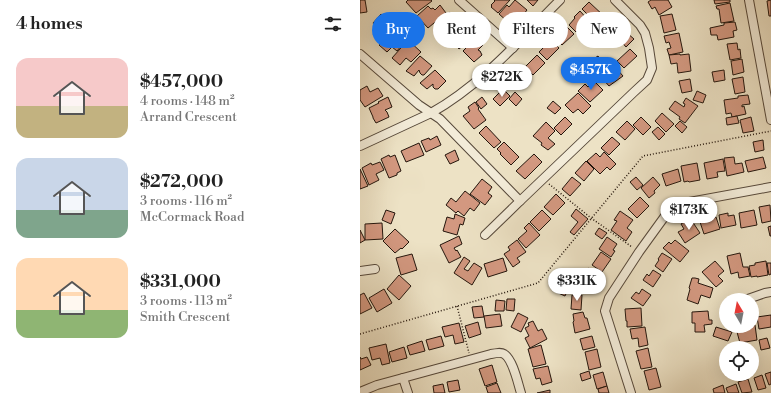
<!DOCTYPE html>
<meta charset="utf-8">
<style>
body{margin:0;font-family:"Libre Bodoni",serif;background:#f2f2f2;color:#222;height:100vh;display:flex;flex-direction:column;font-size:15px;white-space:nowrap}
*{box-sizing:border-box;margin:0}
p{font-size:13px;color:#767676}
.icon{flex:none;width:22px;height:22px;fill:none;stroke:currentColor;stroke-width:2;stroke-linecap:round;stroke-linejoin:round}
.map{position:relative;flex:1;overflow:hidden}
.drawer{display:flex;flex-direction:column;background:#fff;width:360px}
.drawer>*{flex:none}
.top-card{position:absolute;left:12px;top:12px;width:339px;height:36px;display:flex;gap:8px}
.needle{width:26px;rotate:350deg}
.tools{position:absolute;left:359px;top:293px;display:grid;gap:8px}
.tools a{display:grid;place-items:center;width:40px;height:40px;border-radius:50%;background:#fff;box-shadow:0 4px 16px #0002;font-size:20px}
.price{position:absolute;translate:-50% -34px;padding:0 9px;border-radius:14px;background:#fff;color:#222;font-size:13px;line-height:26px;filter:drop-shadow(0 1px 2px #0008)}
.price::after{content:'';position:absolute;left:50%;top:24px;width:12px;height:9px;margin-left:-6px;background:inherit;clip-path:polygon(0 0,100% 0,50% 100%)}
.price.selected{background:#1a73e8;color:#fff}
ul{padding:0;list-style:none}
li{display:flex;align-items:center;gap:12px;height:100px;padding:0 16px}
li span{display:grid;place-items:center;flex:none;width:112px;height:80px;border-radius:12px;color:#555}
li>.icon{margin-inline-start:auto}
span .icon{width:48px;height:48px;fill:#fffc;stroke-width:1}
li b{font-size:17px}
h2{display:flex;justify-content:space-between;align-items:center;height:48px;padding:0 16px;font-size:17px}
.pill{padding:0 14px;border-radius:18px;background:#fff;box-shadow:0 4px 16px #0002;font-size:14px;line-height:36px}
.pill.selected{background:#1a73e8;color:#fff}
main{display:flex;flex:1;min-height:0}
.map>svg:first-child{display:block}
.building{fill:#d39880;stroke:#23150c}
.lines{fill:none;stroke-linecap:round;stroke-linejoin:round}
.street-casing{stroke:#56483a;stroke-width:10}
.path{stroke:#23150c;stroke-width:1.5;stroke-dasharray:1 2;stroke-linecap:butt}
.street{stroke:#f3ecd9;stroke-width:8}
</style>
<main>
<section class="drawer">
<h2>4 homes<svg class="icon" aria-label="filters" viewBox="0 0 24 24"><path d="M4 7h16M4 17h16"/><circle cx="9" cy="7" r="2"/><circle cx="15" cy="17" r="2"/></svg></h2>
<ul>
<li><span style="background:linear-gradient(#f6c9c9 60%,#c2b280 0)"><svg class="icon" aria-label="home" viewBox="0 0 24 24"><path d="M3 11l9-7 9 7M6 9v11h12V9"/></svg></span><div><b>$457,000</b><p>4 rooms · 148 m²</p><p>Arrand Crescent</p></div></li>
<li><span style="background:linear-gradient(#c9d6e8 65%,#7fa58c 0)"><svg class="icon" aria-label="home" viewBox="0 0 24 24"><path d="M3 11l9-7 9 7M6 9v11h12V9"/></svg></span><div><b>$272,000</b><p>3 rooms · 116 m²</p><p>McCormack Road</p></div></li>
<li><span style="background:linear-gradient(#ffd9b3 65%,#8fb573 0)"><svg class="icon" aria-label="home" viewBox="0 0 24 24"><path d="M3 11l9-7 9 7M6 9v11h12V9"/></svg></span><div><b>$331,000</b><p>3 rooms · 113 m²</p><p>Smith Crescent</p></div></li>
</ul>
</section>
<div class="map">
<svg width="411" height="393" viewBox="0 0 411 393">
<rect width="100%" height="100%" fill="#ede2c5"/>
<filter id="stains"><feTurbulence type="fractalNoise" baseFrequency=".005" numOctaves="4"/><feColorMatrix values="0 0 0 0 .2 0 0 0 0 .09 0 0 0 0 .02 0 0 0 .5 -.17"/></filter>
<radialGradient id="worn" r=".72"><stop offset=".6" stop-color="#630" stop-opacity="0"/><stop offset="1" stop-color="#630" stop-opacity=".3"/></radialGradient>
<g class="building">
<polygon points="0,0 5,0 7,12 0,13"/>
<polygon points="48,0 71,0 72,1 56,13 46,2"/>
<polygon points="134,0 150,0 138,13 131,7 132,6 131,5 135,1"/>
<polygon points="155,0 167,10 160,19 157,19 155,15 148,22 139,14 147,5 149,7"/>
<polygon points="167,0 178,0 173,6"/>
<polygon points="291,0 308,0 312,7 299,15 295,7 292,9 288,2"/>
<polygon points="354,0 370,0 370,2 355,4"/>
<polygon points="411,0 411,16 409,16 407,1"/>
<polygon points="229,2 245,17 238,25 222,9"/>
<polygon points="370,3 374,21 361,23 359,9 357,9 356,6"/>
<polygon points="80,5 86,13 68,28 57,16 68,6 71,9 73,8 75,10"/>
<polygon points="220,11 228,20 216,32 209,25 215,18 214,17"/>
<polygon points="90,12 96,20 93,23 94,24 95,22 100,27 85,39 74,26"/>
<polygon points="21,14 35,26 20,43 15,39 16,38 13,35 18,29 13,23"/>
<polygon points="312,14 316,30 304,33 300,16"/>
<polygon points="375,22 377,30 373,31 374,37 358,40 357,35 351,35 350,28 364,25 364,23"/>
<polygon points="206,26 214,34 202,45 194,37"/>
<polygon points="36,27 48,38 37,51 32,47 27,52 19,45"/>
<polygon points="98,28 103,34 108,29 115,36 99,49 89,37"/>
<polygon points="267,33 274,39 266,47 260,40"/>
<polygon points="319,33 323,52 309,55 307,49 311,48 309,42 306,43 304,36"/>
<polygon points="117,37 123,45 118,50 120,51 122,55 114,62 103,51"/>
<polygon points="48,40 61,52 51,62 46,58 40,65 32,58"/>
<polygon points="191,40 199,48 187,60 179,52"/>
<polygon points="377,43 378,50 380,49 381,58 370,60 367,44"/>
<polygon points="270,49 277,56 264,68 257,61"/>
<polygon points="320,54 320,55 329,54 331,71 318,73 317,63 311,64 309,55"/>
<polygon points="177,55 185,63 173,75 165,67"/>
<polygon points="60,56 72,66 64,75 62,75 60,73 59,70 54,76 46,71"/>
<polygon points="238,56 243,64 235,70 229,62"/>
<polygon points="382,59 384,72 373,75 371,61"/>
<polygon points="229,65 236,75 228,81 221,71"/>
<polygon points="255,67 263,76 249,86 242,78"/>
<polygon points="75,70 86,81 78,89 75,89 73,87 73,84 67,89 60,83"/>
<polygon points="161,70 169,77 159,87 152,80"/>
<polygon points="364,70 365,80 354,82 352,72"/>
<polygon points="383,77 385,92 375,94 372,79"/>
<polygon points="330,79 332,91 322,93 319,81"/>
<polygon points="234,81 243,90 230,102 218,91 225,84 228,87"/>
<polygon points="7,86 10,92 18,88 23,96 5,107 0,100 0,90"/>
<polygon points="143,89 150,96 140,106 133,99"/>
<polygon points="337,91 346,95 343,103 333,100"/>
<polygon points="155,92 162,99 156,106 149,99"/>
<polygon points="218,93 231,106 223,114 218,109 213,113 205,105"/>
<polygon points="388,95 390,104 382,105 382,107 384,106 386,114 372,117 371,113 366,114 364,100 378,98 378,96"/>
<polygon points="28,97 32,107 25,110 27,112 29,117 16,123 13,118 13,117 9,108 19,103 18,102"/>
<polygon points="122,97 127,104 121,109 116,102"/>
<polygon points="326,98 338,106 325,123 319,119 320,117 309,109 315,101 324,107 325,104 323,103"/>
<polygon points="193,101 201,108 195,114 187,108"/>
<polygon points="115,102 119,108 118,109 126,120 114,129 103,116 110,111 108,107"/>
<polygon points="302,113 314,124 306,132 295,121"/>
<polygon points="377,116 379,123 367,125 366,118"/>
<polygon points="205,117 212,124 201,135 194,128"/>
<polygon points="281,117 291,127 283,135 273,125"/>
<polygon points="391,117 394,131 383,133 380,120"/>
<polygon points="267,121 275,129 265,140 256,132"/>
<polygon points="320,121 327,127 322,133 315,126"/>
<polygon points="186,122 195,131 188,138 195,144 188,150 181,145 182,143 173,136"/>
<polygon points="126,126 141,142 134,148 119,133"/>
<polygon points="298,127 305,134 299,140 292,132"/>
<polygon points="77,136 81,145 66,152 61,141 69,138 70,140"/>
<polygon points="252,137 260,144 249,155 241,148"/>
<polygon points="403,140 404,150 395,152 393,142"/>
<polygon points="144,142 159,157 151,165 140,154 141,153 137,149"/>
<polygon points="59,143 64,155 46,162 41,151"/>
<polygon points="95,150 99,160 90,164 85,155"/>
<polygon points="244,152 256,164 250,170 247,167 240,174 227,161 236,153 240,157"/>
<polygon points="174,154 182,162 165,179 156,171"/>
<polygon points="29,155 30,157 35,155 41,171 37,173 37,175 29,178 21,159"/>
<polygon points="374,157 375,164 382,163 384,172 367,176 364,158"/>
<polygon points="403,157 406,168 388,172 385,161"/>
<polygon points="363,159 365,171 357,172 358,177 347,179 344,163"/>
<polygon points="226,161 234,169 224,181 215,173"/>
<polygon points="20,162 24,170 16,174 19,180 9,185 2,168 11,163 12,165"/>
<polygon points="337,163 340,180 329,182 328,181 324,182 321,166"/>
<polygon points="0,169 8,186 0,189"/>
<polygon points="318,169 321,181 306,186 302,174"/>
<polygon points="212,177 221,184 210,196 202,189"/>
<polygon points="276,177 283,185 277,190 270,182"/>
<polygon points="293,177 300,185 294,191 295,193 289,198 281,188"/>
<polygon points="122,179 132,187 128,193 132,196 125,205 110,194"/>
<polygon points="105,191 120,203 114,211 110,208 104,216 98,211 96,213 86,205 91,198 96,202"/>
<polygon points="196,194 205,203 193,215 184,207"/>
<polygon points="280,197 289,206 277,218 268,209"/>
<polygon points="410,205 411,221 402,223 399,207"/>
<polygon points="216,209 228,219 214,235 210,232 218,222 211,216"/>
<polygon points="26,210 35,213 31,224 22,220"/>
<polygon points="182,210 191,219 179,231 170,222"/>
<polygon points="394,210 397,225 381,228 379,213"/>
<polygon points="260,211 273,220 267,228 272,232 266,241 251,230 257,221 254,220"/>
<polygon points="368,213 368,216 374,215 376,225 361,228 359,215"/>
<polygon points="95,214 105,218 103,225 100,224 97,235 83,231 87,217 94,219"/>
<polygon points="351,215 352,219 356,217 360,229 344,234 339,219"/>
<polygon points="330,218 340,233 325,243 318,232 324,229 321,224"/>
<polygon points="22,223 23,239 5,240 5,224"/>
<polygon points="169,223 180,235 166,248 158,239 167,231 164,228"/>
<polygon points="411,226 411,236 410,236 408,227"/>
<polygon points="239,228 247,233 242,239 235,234"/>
<polygon points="35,229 49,242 42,249 41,248 35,253 23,241"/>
<polygon points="0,230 5,240 0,243"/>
<polygon points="99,236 102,244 94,248 96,251 97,250 101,257 89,263 80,245"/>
<polygon points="247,237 257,244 253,250 255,251 251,257 239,249"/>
<polygon points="157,240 166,252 157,258 160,262 153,267 144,254 150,250 148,247"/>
<polygon points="315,240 329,251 320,262 303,248 309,242 311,244"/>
<polygon points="241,252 251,259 242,272 232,265"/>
<polygon points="302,253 312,259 303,272 295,266 299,260 298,259"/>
<polygon points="380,253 383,267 388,267 390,276 379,278 378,272 371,274 367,256"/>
<polygon points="52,254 57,270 41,275 36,258"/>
<polygon points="104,257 110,261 104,269 108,271 114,263 122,268 112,285 94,273"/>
<polygon points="143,258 147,271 128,277 124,264"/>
<polygon points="355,261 364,271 358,276 363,281 356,287 342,272"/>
<polygon points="406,261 408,275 397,277 397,276 391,277 389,266 395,265 395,263"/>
<polygon points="407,263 411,263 411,274 409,275"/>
<polygon points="228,268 239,276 233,285 232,284 229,288 219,282"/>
<polygon points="293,270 301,275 293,287 283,280 287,274 289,276"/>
<polygon points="205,271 214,275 210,284 201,280"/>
<polygon points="39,275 51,286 39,300 27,289"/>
<polygon points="332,278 335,278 339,279 338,283 353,288 350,298 341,295 338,304 327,300 330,289 329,288"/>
<polygon points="200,281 210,285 205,296 196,292"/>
<polygon points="24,289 32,303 17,312 9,298"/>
<polygon points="282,289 291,295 283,306 271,298 276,292 279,294"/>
<polygon points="4,293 12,308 0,314 0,295"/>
<polygon points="212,295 222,295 221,310 211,309"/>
<polygon points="147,299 155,299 154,311 146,310"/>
<polygon points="136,300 145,301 144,311 135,311"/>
<polygon points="122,306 124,317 114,318 112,307"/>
<polygon points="281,308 282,326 267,327 267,321 266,321 265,309"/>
<polygon points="348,311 349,320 352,320 352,324 344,325 345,332 335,332 335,323 332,323 332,312"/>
<polygon points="223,312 225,318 227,318 230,329 215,333 213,322 214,321 213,314"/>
<polygon points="158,313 168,318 161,332 151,327"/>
<polygon points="140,314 142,326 126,328 124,316"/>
<polygon points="411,315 411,327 399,329 397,317"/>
<polygon points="173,321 178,331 182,329 187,339 170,348 165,338 169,336 165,328 169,326 168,323"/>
<polygon points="118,322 121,334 109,338 105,326"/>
<polygon points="99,323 104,342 95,344 93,335 85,337 82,327"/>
<polygon points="395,325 397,340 380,343 377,332 384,331 383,328"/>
<polygon points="285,327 288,345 279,347 278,338 272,339 270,329"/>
<polygon points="356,327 372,332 368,341 353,336"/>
<polygon points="81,336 84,346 69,350 66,340"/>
<polygon points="232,336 235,347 223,350 220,339"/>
<polygon points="407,338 410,348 401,350 399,340"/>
<polygon points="62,341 65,351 50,355 47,346"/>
<polygon points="26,344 30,363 22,365 20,358 12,360 9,348"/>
<polygon points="181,345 186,364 173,367 168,349"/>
<polygon points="44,347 47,358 32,362 29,352"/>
<polygon points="288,348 292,367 281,369 276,351"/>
<polygon points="237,349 241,367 229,370 225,352"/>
<polygon points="0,357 1,359 7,357 11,365 0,370"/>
<polygon points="132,365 137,382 125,386 119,369"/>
<polygon points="188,366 192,382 182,385 180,378 176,379 173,369"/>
<polygon points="296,368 301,387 289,390 284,371"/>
<polygon points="229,371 231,378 222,381 220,374"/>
<polygon points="243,372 247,386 237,389 233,375"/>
<polygon points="411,372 411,384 409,385 405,374"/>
<polygon points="402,375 406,388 398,390 394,378"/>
<polygon points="388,379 392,392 382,393 378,382"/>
<polygon points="98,380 100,390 89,392 87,382"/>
<polygon points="137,383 141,393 128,393 126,387"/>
<polygon points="83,384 85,393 74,393 73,386"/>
<polygon points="376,384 379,393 368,393 366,388"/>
<polygon points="363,385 365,393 354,393 353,389"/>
<polygon points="247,386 249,393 239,393 238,389"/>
<polygon points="190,390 190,393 177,393"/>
</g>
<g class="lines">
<defs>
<g id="street">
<polyline points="99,0 153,48"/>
<polyline points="389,0 411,120"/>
<polyline points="0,54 59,105 80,119 160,201 274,92 287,80 292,68 289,48 285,33 280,25 255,0"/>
<path d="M 0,146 L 71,113 C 120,86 161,39 200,0"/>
<polyline points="125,235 160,201"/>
<polyline points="0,271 15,269"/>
<polyline points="385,300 405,293 411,292"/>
<polyline points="43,378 48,393"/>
<path d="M 0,392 L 17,385 L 131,354 C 136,353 141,352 144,354 C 153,359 158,384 161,393"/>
<polyline points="271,393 245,311 249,298 279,252 313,205 411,187"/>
</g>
</defs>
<use href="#street" class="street-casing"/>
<g class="path">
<polyline points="189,184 231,218 272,247"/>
<polyline points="97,306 109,353"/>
<polyline points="0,334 178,283 283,156 411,131"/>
</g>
<use href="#street" class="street"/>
</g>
<rect width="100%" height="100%" filter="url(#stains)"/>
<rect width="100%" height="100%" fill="url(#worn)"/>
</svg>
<div class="tools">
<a><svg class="needle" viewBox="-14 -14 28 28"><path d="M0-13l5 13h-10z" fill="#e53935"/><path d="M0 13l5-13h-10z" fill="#767676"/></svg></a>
<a><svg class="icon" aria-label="locate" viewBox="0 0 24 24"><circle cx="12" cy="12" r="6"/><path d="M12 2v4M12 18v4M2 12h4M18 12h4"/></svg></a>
</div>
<b class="price selected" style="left:231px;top:91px">$457K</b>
<b class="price" style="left:142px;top:98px">$272K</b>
<b class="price" style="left:329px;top:231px">$173K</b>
<b class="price" style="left:217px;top:302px">$331K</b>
<div class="top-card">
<a class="pill selected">Buy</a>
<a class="pill">Rent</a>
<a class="pill">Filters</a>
<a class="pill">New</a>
</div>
</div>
</main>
